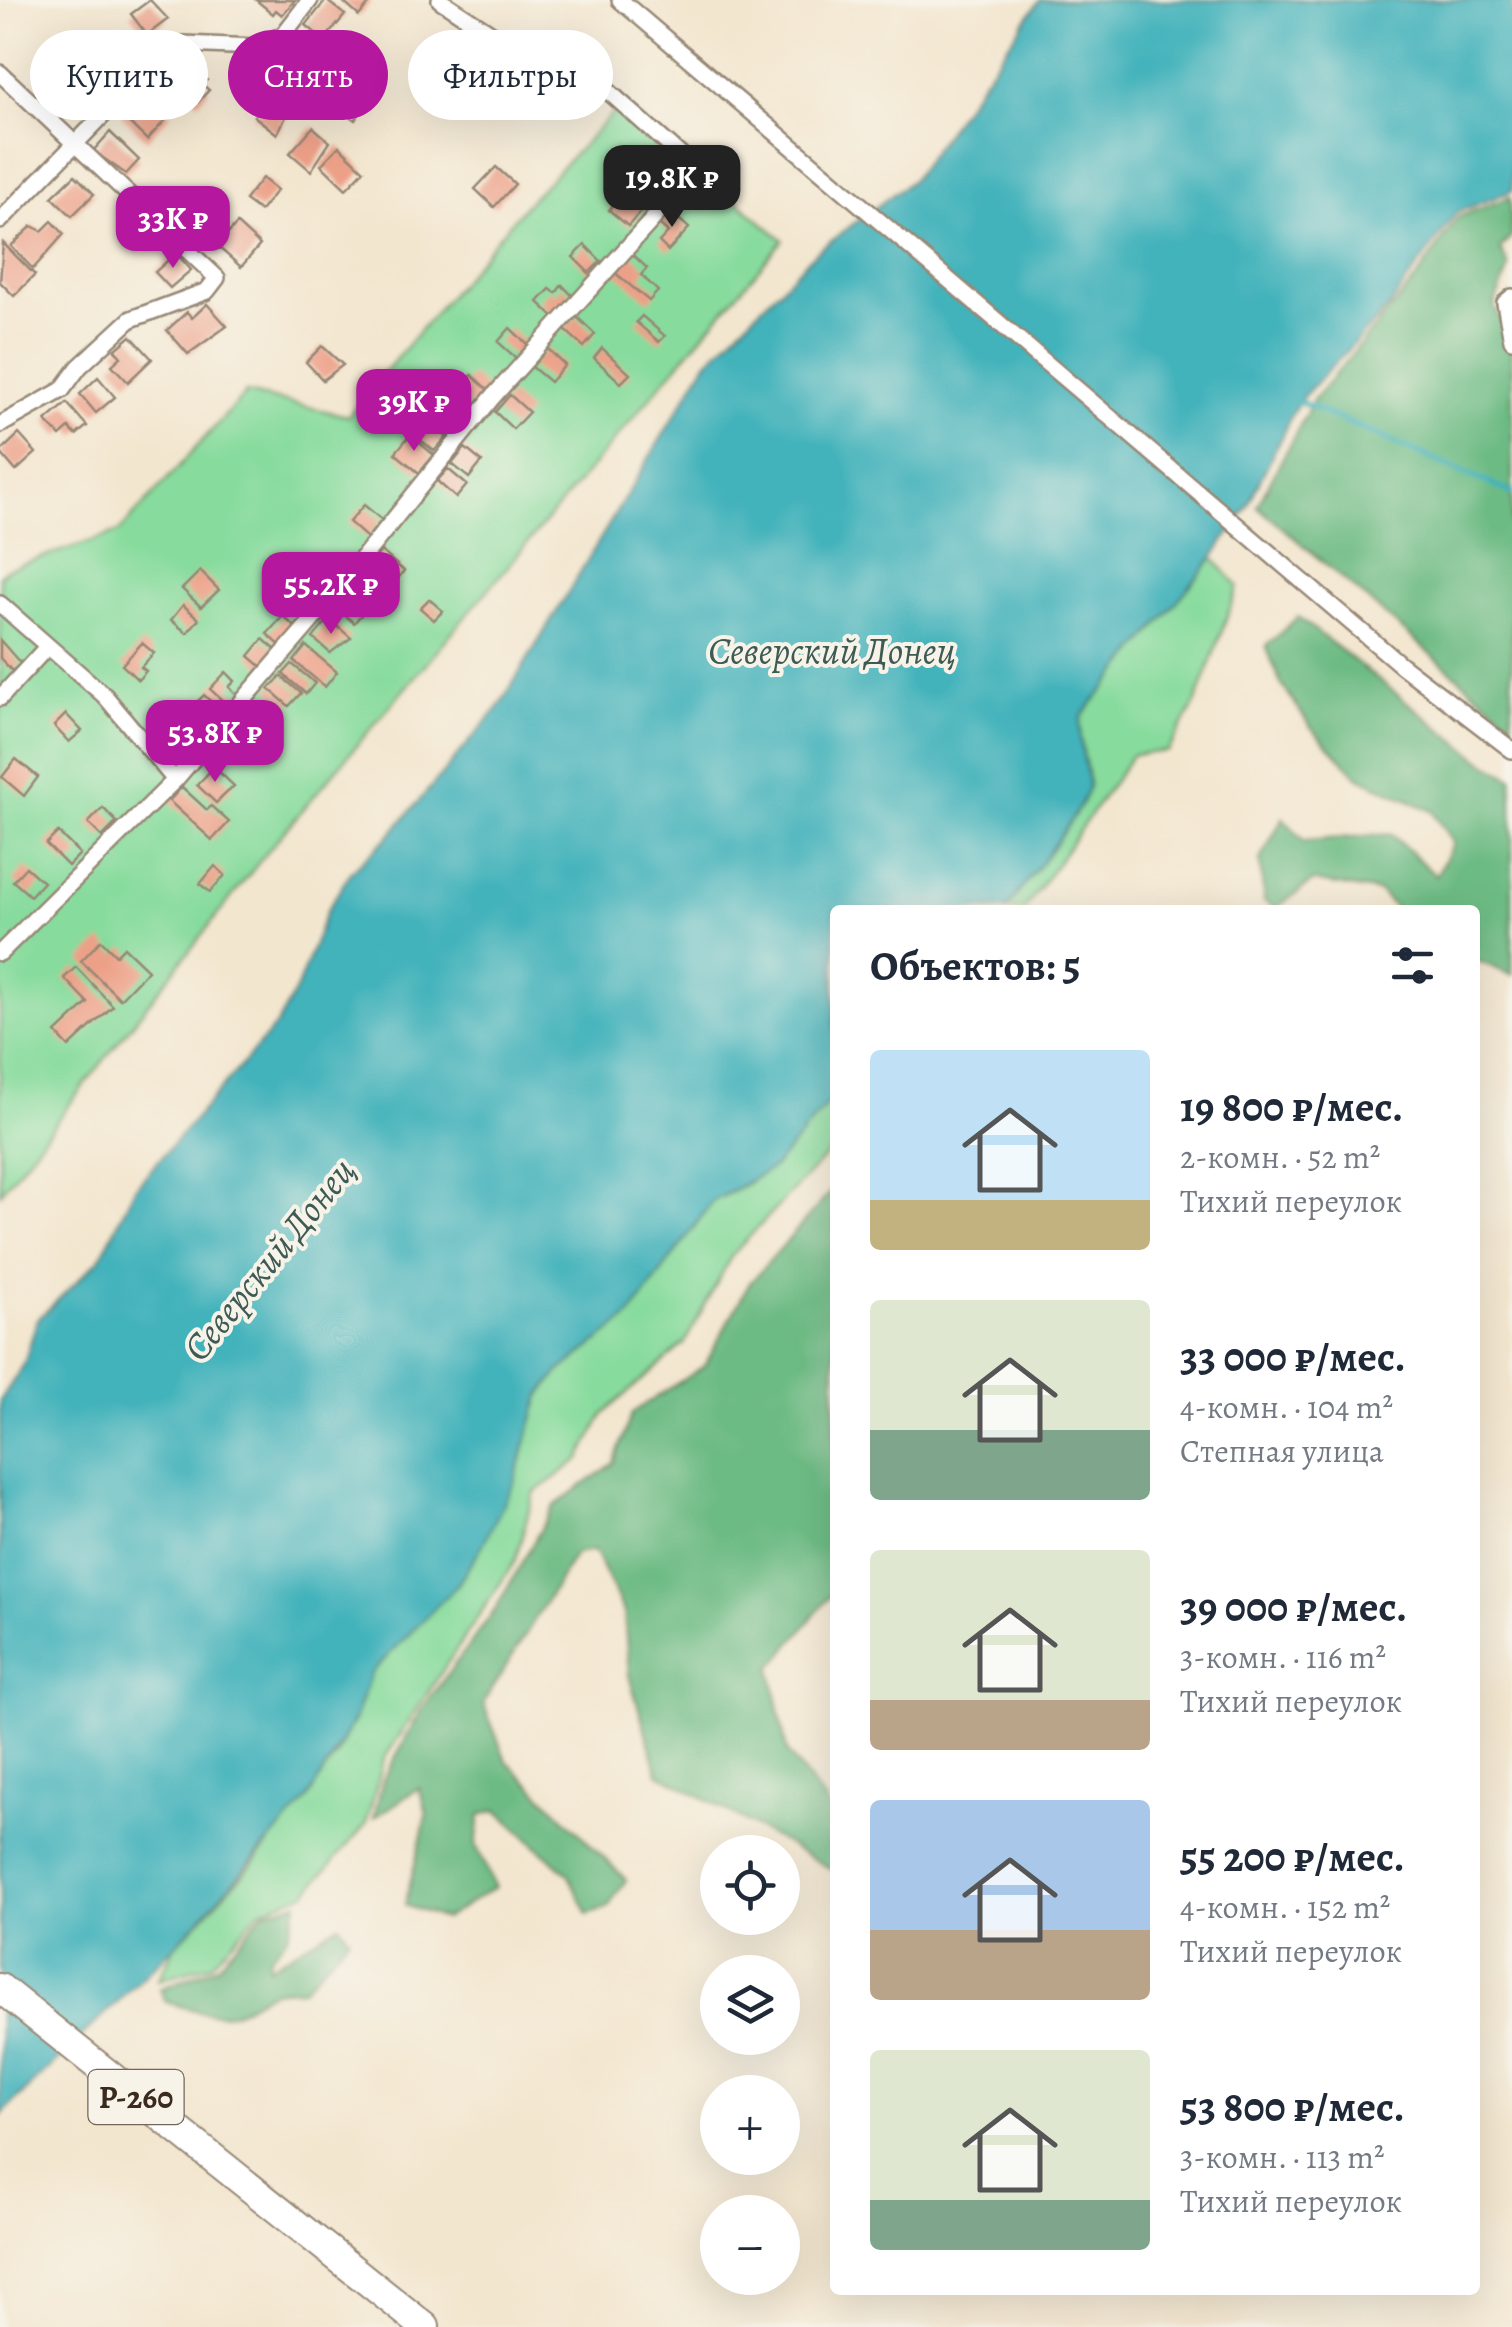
<!DOCTYPE html>
<html lang="ru">
<meta charset="utf-8">
<style>
body{margin:0;font-family:Alegreya,serif;background:#f2f2f3;color:#1f2937;height:100vh;display:flex;flex-direction:column;font-size:38px;white-space:nowrap}
*{box-sizing:border-box;margin:0}
p{font-size:32px;color:#747a83}
.icon{flex:none;width:55px;height:55px;fill:none;stroke:currentColor;stroke-width:2;stroke-linecap:round;stroke-linejoin:round}
.map{position:relative;flex:1;overflow:hidden}
.drawer{position:absolute;left:830px;top:905px;width:650px;height:1390px;display:flex;flex-direction:column;background:#fff;border-radius:10px;box-shadow:0 10px 40px #0002}
.drawer>*{flex:none}
.hud{position:absolute;left:30px;top:30px;width:650px;height:90px;display:flex;gap:20px}
.buttons{position:absolute;left:700px;top:1835px;display:grid;gap:20px}
.buttons a{display:grid;place-items:center;width:100px;height:100px;border-radius:50%;background:#fff;box-shadow:0 10px 40px #0002;font-size:50px}
.price{position:absolute;translate:-50% -85px;padding:0 22px;border-radius:20px;background:#b5179e;color:#fff;font-size:32px;line-height:65px;filter:drop-shadow(0 2px 5px #0008)}
.price::after{content:'';position:absolute;left:50%;top:60px;width:30px;height:22px;margin-left:-15px;background:inherit;clip-path:polygon(0 0,100% 0,50% 100%)}
.price.current{background:#222;color:#fff}
ul{padding:0;list-style:none}
li{display:flex;align-items:center;gap:30px;height:250px;padding:0 40px}
li span{display:grid;place-items:center;flex:none;width:280px;height:200px;border-radius:10px;color:#555}
li>.icon{margin-inline-start:auto}
span .icon{width:120px;height:120px;fill:#fffc;stroke-width:1}
li b{font-size:42px}
h2{display:flex;justify-content:space-between;align-items:center;height:120px;padding:0 40px;font-size:42px}
.chip{padding:0 35px;border-radius:45px;background:#fff;box-shadow:0 10px 40px #0002;font-size:35px;line-height:90px}
.chip.current{background:#b5179e;color:#fff}
.map>svg:first-child{display:block}
.green{fill:#87db9d;stroke:#61825e;stroke-width:2.5}
.forest{fill:#6dbb84;stroke:#547251;stroke-width:2.5}
.water{fill:#42b2bb;stroke:#3e6e6c;stroke-width:2.5}
.lines{fill:none;stroke-linecap:round;stroke-linejoin:round}
.stream{stroke:#42b2bb;stroke-width:6}
.building{fill:#eda088}
.minor-casing{stroke:#978876;stroke-width:20}
.trunk-casing{stroke:#978876;stroke-width:32}
.minor{stroke:#fff;stroke-width:15}
.trunk{stroke:#fff;stroke-width:28}
.labels{text-anchor:middle;dominant-baseline:central;stroke-width:8;stroke-linejoin:round;paint-order:stroke}
.shield{fill:#f7f3e8;stroke:#73665b;stroke-width:2.5}
.shield-label{font-size:32px;font-weight:bold;fill:#3b2a1e}
.water-label{font-size:38px;font-style:italic;fill:#3d5a55;stroke:#f7f3e8}
</style>
<div class="map">
<svg width="1512" height="2327" viewBox="0 0 1512 2327">
<rect width="100%" height="100%" fill="#f7f3e8"/>
<filter id="ink" filterUnits="userSpaceOnUse"><feTurbulence type="fractalNoise" baseFrequency=".01" numOctaves="2"/><feDisplacementMap in="SourceGraphic" scale="20" xChannelSelector="R" yChannelSelector="G"/><feConvolveMatrix kernelMatrix="1 2 1 2 8 2 1 2 1" color-interpolation-filters="sRGB"/></filter>
<filter id="wash" filterUnits="userSpaceOnUse"><feTurbulence type="fractalNoise" baseFrequency=".0048" numOctaves="4" result="noise"/><feDisplacementMap in="SourceGraphic" scale="40" xChannelSelector="R" yChannelSelector="G"/><feGaussianBlur stdDeviation="2.25" result="paint"/><feColorMatrix in="noise" values="0 0 0 0 0 0 0 0 0 0 0 0 0 0 0 0 0 1.4 0 .05"/><feComposite in="paint" operator="in"/></filter>
<g filter="url(#wash)">
<rect width="100%" height="100%" fill="#f3e6cf"/>
<g class="green">
<polygon points="622,104 783,240 266,853 0,1193 0,576 7,569 119,532 246,393 348,416 526,204"/>
<path d="M 1213,558 L 1238,586 L 1197,700 L 1168,751 L 1132,755 L 1024,910 L 1006,910 C 1022,887 1088,806 1088,785 C 1088,760 1076,742 1082,716 Z"/>
<polygon points="835,1095 835,1146 732,1255 684,1344 604,1413 580,1459 534,1493 515,1561 384,1759 366,1824 306,1893 260,1910 212,1964 158,1980 175,1946 254,1863 337,1754 371,1673 458,1584 483,1544 540,1396 560,1371 629,1317 712,1202 747,1184"/>
</g>
<g class="forest">
<polygon points="1510,197 1512,236 1500,249 1509,267 1494,306 1512,341 1512,723 1257,506 1314,399 1417,278 1458,217"/>
<polygon points="1298,617 1480,759 1512,778 1512,975 1475,960 1475,910 1397,910 1380,892 1313,881 1276,908 1264,901 1260,860 1283,818 1304,841 1391,834 1436,876 1453,843 1432,811 1359,777 1310,726 1281,684 1266,646"/>
<polygon points="835,1187 835,1590 771,1668 787,1752 835,1814 835,1871 658,1773 629,1675 624,1612 594,1551 575,1554 483,1703 506,1760 626,1880 608,1907 588,1914 568,1874 497,1810 480,1815 476,1845 495,1887 444,1919 405,1905 427,1814 419,1788 374,1818 383,1780 422,1709 495,1610 554,1506 614,1463 632,1413 704,1366 749,1284"/>
<path d="M 298,1903 L 286,1938 L 269,1958 L 269,1967 L 339,1924 L 349,1937 L 302,1989 C 258,1989 271,1995 236,2011 C 218,2020 185,2007 166,2002 L 160,1989 L 218,1966 L 264,1911 Z"/>
</g>
<path class="water" d="M 1040,0 L 1512,0 L 1512,191 L 1457,212 L 1387,309 L 1298,402 L 1246,509 L 1213,558 L 1082,716 C 1076,742 1087,760 1088,785 C 1088,806 1021,887 1006,910 L 835,910 L 835,1095 L 774,1167 L 712,1202 L 629,1317 L 560,1371 L 540,1396 L 514,1483 L 483,1544 L 458,1584 L 371,1673 L 354,1720 L 308,1799 L 175,1946 L 0,2116 L 0,1401 L 24,1364 L 37,1320 L 100,1259 L 135,1188 L 277,1024 L 297,988 L 327,910 L 351,872 L 390,835 L 499,707 L 707,362 L 815,253 L 912,180 Z"/>
<g class="lines">
<polyline class="stream" points="1293,399 1512,493"/>
</g>
<g id="blocks">
<g class="building">
<polygon points="150,0 168,19 151,32 162,47 132,69 118,50 144,31 131,14"/>
<polygon points="256,0 295,0 282,15 276,10 273,14"/>
<polygon points="326,0 345,15 324,40 306,25"/>
<polygon points="341,0 372,0 359,16"/>
<polygon points="459,32 480,50 461,68 440,49"/>
<polygon points="194,67 207,80 203,85 209,90 198,102 178,84"/>
<polygon points="350,84 371,99 355,120 335,105"/>
<polygon points="141,94 149,102 153,97 171,114 147,140 121,115"/>
<polygon points="271,96 289,111 277,134 254,116"/>
<polygon points="313,127 330,142 311,171 290,153"/>
<polygon points="110,132 139,160 126,174 93,151"/>
<polygon points="339,146 364,170 346,189 321,165"/>
<polygon points="496,167 515,184 494,207 475,189"/>
<polygon points="629,171 656,194 628,226 609,210 613,205 606,198"/>
<polygon points="75,175 94,194 72,216 52,197"/>
<polygon points="262,178 277,190 260,211 245,200"/>
<polygon points="193,200 210,214 197,229 180,216"/>
<polygon points="669,210 689,228 668,251 659,242 668,232 658,223"/>
<polygon points="52,221 64,234 33,269 11,246 32,226 42,231"/>
<polygon points="237,224 260,245 241,267 217,246"/>
<polygon points="3,243 35,275 14,296 0,282"/>
<polygon points="585,245 601,261 589,273 573,257"/>
<polygon points="630,252 647,268 641,275 658,291 649,301 613,271"/>
<polygon points="176,253 191,270 170,288 155,272"/>
<polygon points="562,285 575,298 556,319 538,302 550,289 556,293"/>
<polygon points="207,304 227,326 188,354 167,330 187,312 192,318"/>
<polygon points="576,316 595,334 584,347 564,329"/>
<polygon points="642,316 665,336 659,342 636,322"/>
<polygon points="510,328 528,345 516,358 498,342"/>
<polygon points="131,336 152,359 128,382 112,365 121,357 115,350"/>
<polygon points="322,346 343,365 323,380 306,362"/>
<polygon points="547,348 565,365 550,382 531,366"/>
<polygon points="602,348 630,374 621,383 594,358"/>
<polygon points="472,375 488,390 472,408 455,393"/>
<polygon points="98,377 115,397 96,413 80,394"/>
<polygon points="510,395 529,412 513,429 495,412"/>
<polygon points="67,403 87,426 76,435 69,428 60,436 46,421"/>
<polygon points="430,423 447,437 434,451 418,438"/>
<polygon points="19,434 36,453 16,471 0,452"/>
<polygon points="410,435 434,455 419,473 395,453"/>
<polygon points="465,448 482,462 469,478 452,464"/>
<polygon points="448,469 467,485 456,498 437,481"/>
<polygon points="364,505 382,520 367,538 349,522"/>
<polygon points="381,551 404,571 394,583 386,575 381,580 367,568"/>
<polygon points="200,571 219,590 201,607 182,589"/>
<polygon points="347,591 367,608 354,623 334,606"/>
<polygon points="429,599 443,611 434,620 420,608"/>
<polygon points="183,605 199,619 187,633 171,620"/>
<polygon points="283,616 297,629 281,646 267,634"/>
<polygon points="329,619 351,638 330,653 313,638"/>
<polygon points="263,639 277,651 263,668 249,656"/>
<polygon points="0,640 21,664 12,671 0,658"/>
<polygon points="142,643 154,653 141,667 146,671 138,680 122,665"/>
<polygon points="306,646 337,672 325,687 294,661"/>
<polygon points="292,664 315,683 306,694 283,674"/>
<polygon points="226,672 235,681 229,687 239,697 229,707 210,689"/>
<polygon points="281,676 301,693 289,706 269,689"/>
<polygon points="204,695 224,714 203,736 190,724 200,714 192,707"/>
<polygon points="66,714 82,731 69,742 54,726"/>
<polygon points="16,759 38,777 24,796 2,777"/>
<polygon points="214,767 234,786 216,803 197,785"/>
<polygon points="182,787 207,810 211,806 229,822 212,840 169,801"/>
<polygon points="103,808 117,822 102,837 88,823"/>
<polygon points="58,832 80,854 68,866 46,844"/>
<polygon points="215,866 225,875 210,892 200,884"/>
<polygon points="26,867 43,882 30,896 13,881"/>
<polygon points="101,940 116,955 124,947 148,970 120,999 81,961"/>
<polygon points="76,967 113,1006 69,1047 56,1033 88,1003 64,978"/>
</g>
</g>
</g>
<g filter="url(#ink)">
<use href="#blocks" fill-opacity="0" stroke="#978876" stroke-width="2.5"/>
<g class="lines">
<defs>
<g id="minor">
<polyline points="620,0 1401,665 1512,750"/>
<polyline points="0,73 217,278 207,291 131,319 79,367 62,390 0,425"/>
<polyline points="0,221 148,69 183,44 256,47 283,35 310,0"/>
<polyline points="1512,297 1505,303 1512,340"/>
<polyline points="0,604 105,696 175,780"/>
<polyline points="0,698 46,648"/>
<polyline points="0,953 175,780 319,612 491,399 697,170 581,67 527,57 440,0"/>
</g>
<polyline id="trunk" points="0,1988 425,2327"/>
</defs>
<use href="#minor" class="minor-casing"/>
<use href="#trunk" class="trunk-casing"/>
<use href="#minor" class="minor"/>
<use href="#trunk" class="trunk"/>
</g>
</g>
<g class="labels">
<rect class="shield" x="88.5" y="2070" width="95" height="54" rx="8"/>
<g class="shield-label">
<text x="136" y="2097">Р-260</text>
</g>
<g class="water-label">
<text x="832" y="651">Северский Донец</text>
<text transform="translate(269 1259) rotate(-51)">Северский Донец</text>
</g>
</g>
</svg>
<div class="buttons">
<a><svg class="icon" aria-label="locate" viewBox="0 0 24 24"><circle cx="12" cy="12" r="6"/><path d="M12 2v4M12 18v4M2 12h4M18 12h4"/></svg></a>
<a><svg class="icon" aria-label="layers" viewBox="0 0 24 24"><path d="M12 4l9 5-9 5-9-5zM3 14l9 5 9-5"/></svg></a>
<a>+</a>
<a>−</a>
</div>
<b class="price current" style="left:672px;top:230px">19.8K ₽</b>
<b class="price" style="left:173px;top:271px">33K ₽</b>
<b class="price" style="left:414px;top:454px">39K ₽</b>
<b class="price" style="left:331px;top:637px">55.2K ₽</b>
<b class="price" style="left:215px;top:785px">53.8K ₽</b>
<div class="hud">
<a class="chip">Купить</a>
<a class="chip current">Снять</a>
<a class="chip">Фильтры</a>
</div>
<section class="drawer">
<h2>Объектов: 5<svg class="icon" aria-label="filters" viewBox="0 0 24 24"><path d="M4 7h16M4 17h16"/><circle cx="9" cy="7" r="2"/><circle cx="15" cy="17" r="2"/></svg></h2>
<ul>
<li><span style="background:linear-gradient(#bfe0f5 75%,#c2b280 0)"><svg class="icon" aria-label="home" viewBox="0 0 24 24"><path d="M3 11l9-7 9 7M6 9v11h12V9"/></svg></span><div><b>19 800 ₽/мес.</b><p>2-комн. · 52 m²</p><p>Тихий переулок</p></div></li>
<li><span style="background:linear-gradient(#dfe7d0 65%,#7fa58c 0)"><svg class="icon" aria-label="home" viewBox="0 0 24 24"><path d="M3 11l9-7 9 7M6 9v11h12V9"/></svg></span><div><b>33 000 ₽/мес.</b><p>4-комн. · 104 m²</p><p>Степная улица</p></div></li>
<li><span style="background:linear-gradient(#dfe7d0 75%,#b9a48a 0)"><svg class="icon" aria-label="home" viewBox="0 0 24 24"><path d="M3 11l9-7 9 7M6 9v11h12V9"/></svg></span><div><b>39 000 ₽/мес.</b><p>3-комн. · 116 m²</p><p>Тихий переулок</p></div></li>
<li><span style="background:linear-gradient(#a9c7e8 65%,#b9a48a 0)"><svg class="icon" aria-label="home" viewBox="0 0 24 24"><path d="M3 11l9-7 9 7M6 9v11h12V9"/></svg></span><div><b>55 200 ₽/мес.</b><p>4-комн. · 152 m²</p><p>Тихий переулок</p></div></li>
<li><span style="background:linear-gradient(#dfe7d0 75%,#7fa58c 0)"><svg class="icon" aria-label="home" viewBox="0 0 24 24"><path d="M3 11l9-7 9 7M6 9v11h12V9"/></svg></span><div><b>53 800 ₽/мес.</b><p>3-комн. · 113 m²</p><p>Тихий переулок</p></div></li>
</ul>
</section>
</div>
